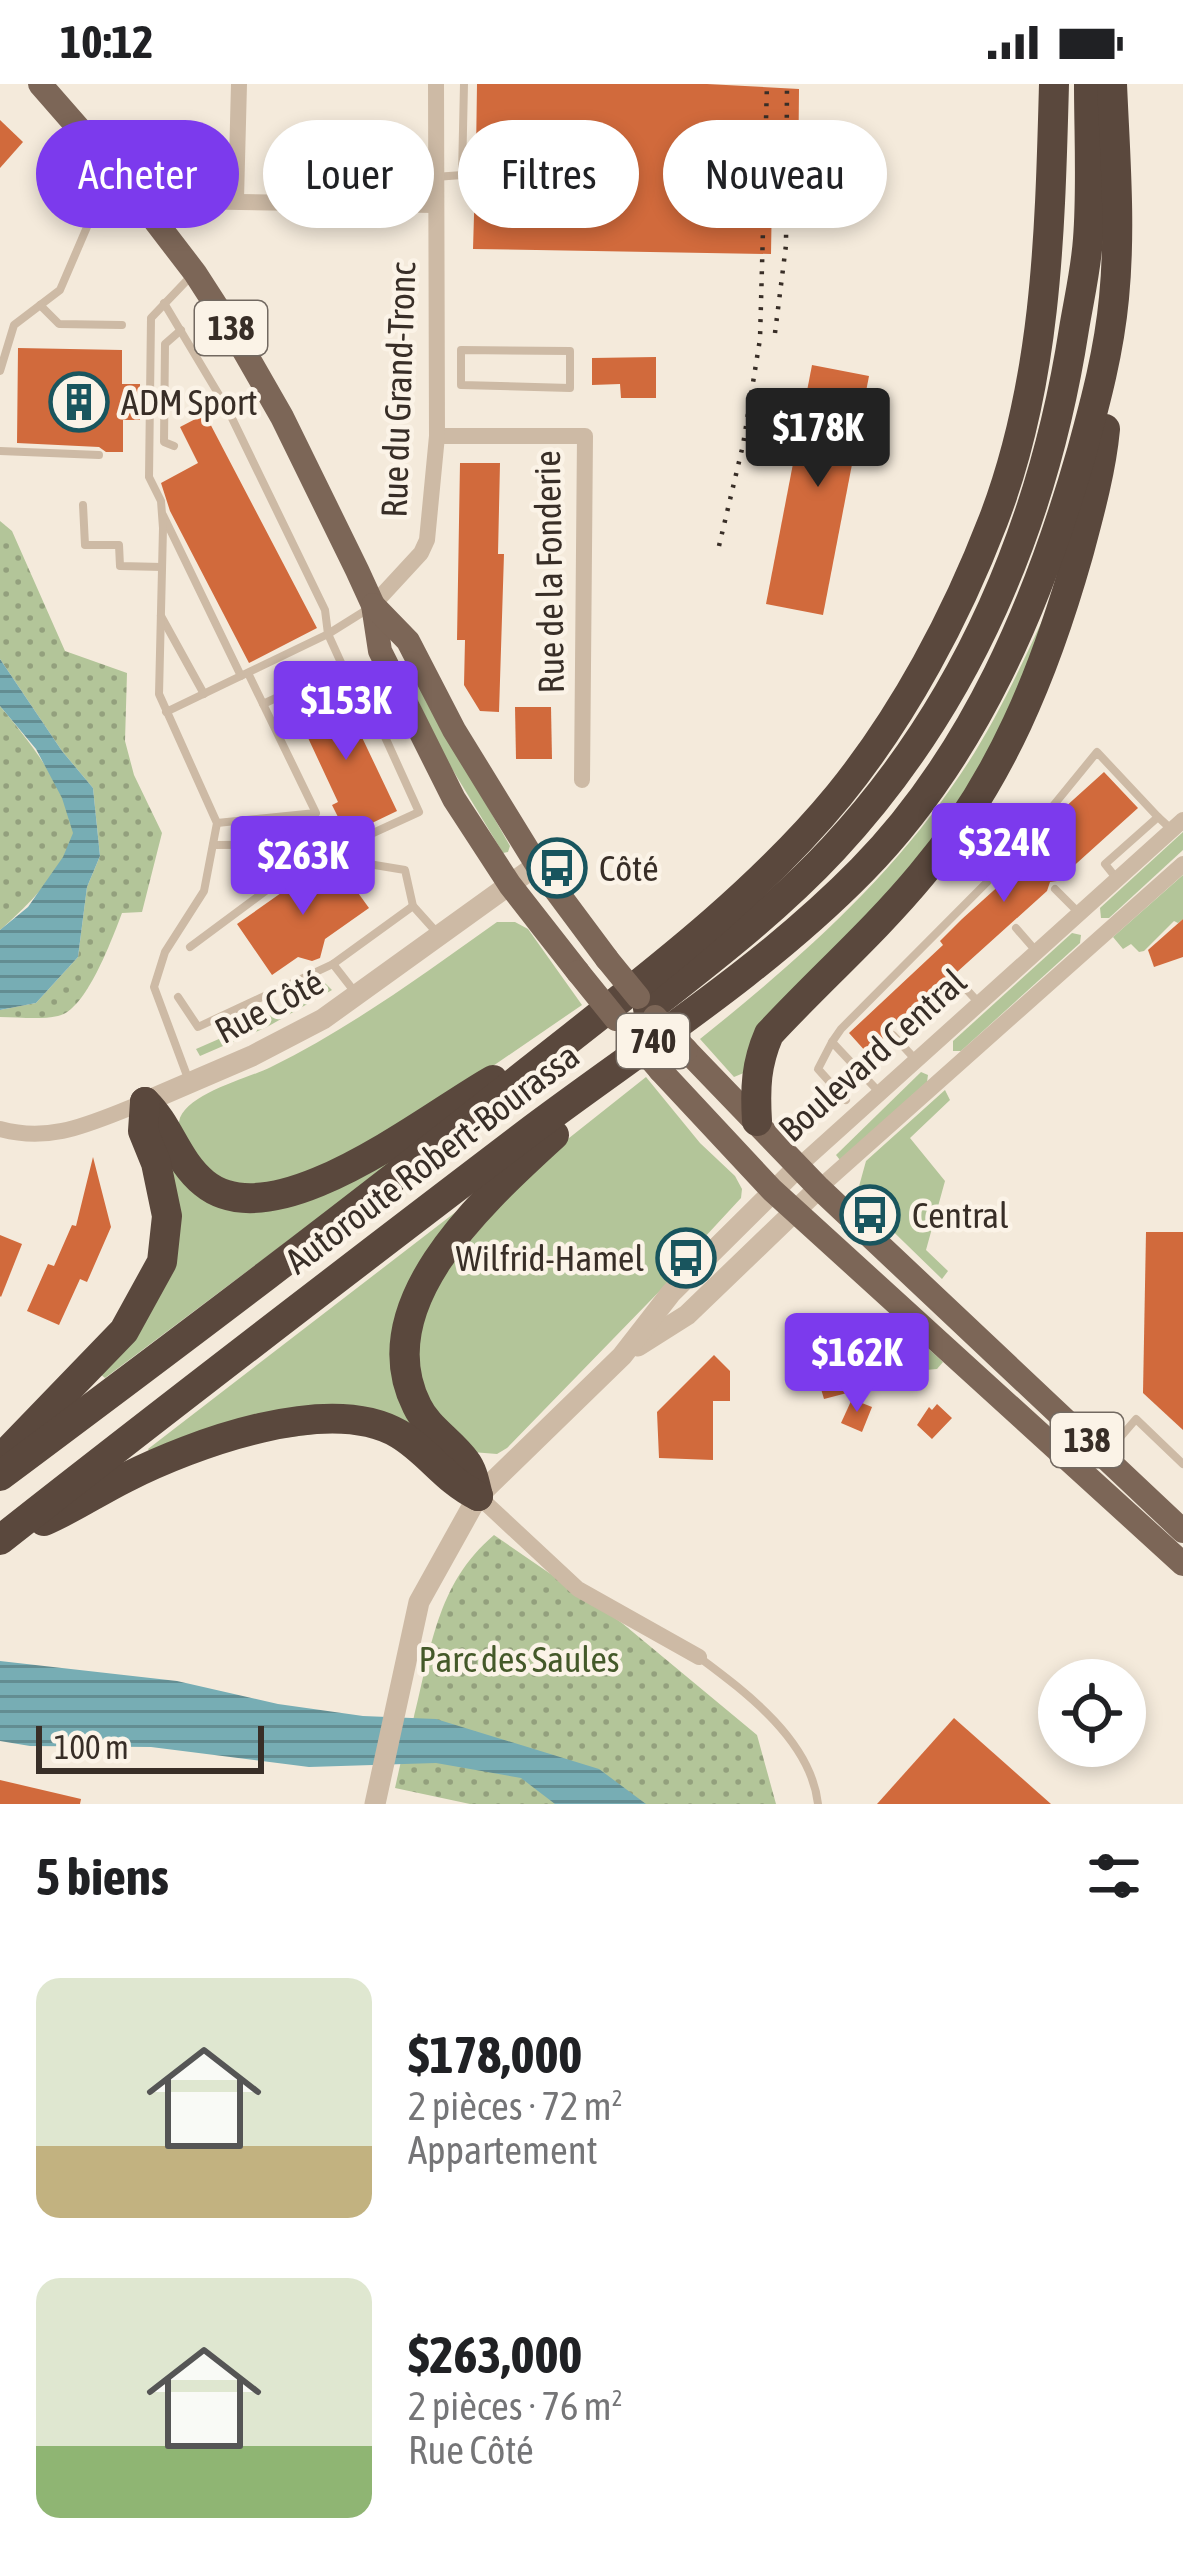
<!DOCTYPE html>
<html lang="fr">
<meta charset="utf-8">
<style>
body{margin:0;font-family:"Asap Condensed",sans-serif;background:#f6f6f6;color:#202124;height:100vh;display:flex;flex-direction:column;font-size:45px;white-space:nowrap}
*{box-sizing:border-box;margin:0}
p{font-size:39px;color:#757577}
.icon{flex:none;width:66px;height:66px;fill:none;stroke:currentColor;stroke-width:2;stroke-linecap:round;stroke-linejoin:round}
.map{position:relative;height:1720px;overflow:hidden}
.panel{display:flex;flex-direction:column;background:#fff;flex:1}
.panel>*{flex:none}
.hud{position:absolute;left:36px;top:36px;width:1113px;height:108px;display:flex;gap:24px}
.tools{position:absolute;left:1038px;top:1575px;display:grid;gap:24px}
.tools a{display:grid;place-items:center;width:108px;height:108px;border-radius:50%;background:#fff;box-shadow:0 6px 18px #0003;font-size:60px}
.scale{position:absolute;left:36px;bottom:30px;width:228px;box-sizing:border-box;padding-left:12px;border:6px solid #382e27;border-top:0;font-size:33px;line-height:42px;white-space:nowrap;color:#382e27;-webkit-text-stroke:9px #fbf3e7;paint-order:stroke}
.price{position:absolute;translate:-50% -102px;padding:0 27px;border-radius:12px;background:#7c3aed;color:#fff;font-size:39px;line-height:78px;filter:drop-shadow(0 3px 6px #0008)}
.price::after{content:'';position:absolute;left:50%;top:72px;width:36px;height:27px;margin-left:-18px;background:inherit;clip-path:polygon(0 0,100% 0,50% 100%)}
.price.current{background:#222;color:#fff}
ul{padding:0;list-style:none}
li{display:flex;align-items:center;gap:36px;height:300px;padding:0 36px}
li span{display:grid;place-items:center;flex:none;width:336px;height:240px;border-radius:24px;color:#555}
li>.icon{margin-inline-start:auto}
span .icon{width:144px;height:144px;fill:#fffc;stroke-width:1}
li b{font-size:51px}
h2{display:flex;justify-content:space-between;align-items:center;height:144px;padding:0 36px;font-size:51px}
.chip{padding:0 42px;border-radius:54px;background:#fff;box-shadow:0 6px 18px #0003;font-size:42px;line-height:108px}
.chip.current{background:#7c3aed;color:#fff}
.status{display:flex;justify-content:space-between;align-items:center;height:84px;padding:0 60px;background:#fff;direction:ltr}
.status svg{height:33px;fill:currentColor}
.map>svg:first-child{display:block}
.grass{fill:#b3c599}
.park{fill:url(#park-dots)}
.water{fill:url(#water-rules)}
.building{fill:#d16a3c}
.lines{fill:none;stroke-linecap:round;stroke-linejoin:round}
.service{stroke:#cdbaa5;stroke-width:8}
.minor{stroke:#cdbaa5;stroke-width:16}
.tertiary{stroke:#cdbaa5;stroke-width:21}
.primary{stroke:#7c6657;stroke-width:24}
.motorway{stroke:#5a483d;stroke-width:30}
.rail{stroke:#382e27;stroke-width:4.5;stroke-dasharray:3 9;stroke-linecap:butt}
.primary-bridge{stroke:#7c6657;stroke-width:24}
.labels{text-anchor:middle;dominant-baseline:central;stroke-width:9;stroke-linejoin:round;paint-order:stroke}
.shield{fill:#fbf3e7;stroke:#726961;stroke-width:3}
.shield-label{font-size:33px;font-weight:bold;fill:#382e27}
.street-label{font-size:36px;fill:#382e27;stroke:#fbf3e7}
.poi-label{font-size:36px;fill:#382e27;stroke:#fbf3e7;text-anchor:start}
.park-label{font-size:36px;fill:#445929;stroke:#fbf3e7}
</style>
<div class="status"><b>10:12</b><svg viewBox="0 0 49 12"><path d="M0 12V9h3v3zM5 12V6h3v6zM10 12V3h3v9zM15 12V0h3v12zM26 1h20v11H26zM47 4h2v5h-2z"/></svg></div>
<div class="map">
<svg width="1183" height="1720" viewBox="0 0 1183 1720">
<defs>
<pattern id="park-dots" width="8" height="8" patternUnits="userSpaceOnUse" patternTransform="scale(3)"><rect width="8" height="8" fill="#b3c599"/><path d="M2 2h.1M6 6h.1" fill="none" stroke="#93a07d" stroke-width="1.8" stroke-linecap="round"/></pattern>
<pattern id="water-rules" width="6" height="5" patternUnits="userSpaceOnUse" patternTransform="scale(3)"><rect width="6" height="5" fill="#77adb4"/><path d="M0 2.5h6" fill="none" stroke="#638d92"/></pattern>
</defs>
<rect width="100%" height="100%" fill="#f4eadb"/>
<g class="grass">
<path d="M 1043,535 L 1051,538 L 975,704 L 746,988 L 734,993 L 700,955 C 790,883 883,802 951,704 C 989,651 1016,593 1043,535 Z"/>
<polygon points="405,577 510,762 508,768 503,769 440,665 401,579"/>
<polygon points="1183,748 1183,766 1109,834 1101,834 1100,824"/>
<polygon points="1183,791 1183,835 1178,839 1174,837 1144,867 1139,868 1131,860 1123,865 1113,853"/>
<path d="M 497,838 L 515,838 L 528,845 L 582,921 L 474,995 L 289,1104 L 219,1097 C 205,1082 174,1061 179,1038 C 184,1010 247,995 271,983 C 352,943 424,890 497,838 Z"/>
<polygon points="1072,849 1081,851 1080,859 961,967 953,967 953,957"/>
<polygon points="325,899 332,906 267,943 200,972 196,965 262,936"/>
<polygon points="921,988 928,991 927,998 840,1076 836,1071"/>
<polygon points="646,993 700,1059 735,1092 742,1105 741,1114 691,1168 686,1165 677,1175 683,1183 507,1364 497,1370 472,1368 431,1328 413,1266 432,1203 530,1085"/>
<polygon points="945,1006 950,1016 910,1054 945,1097 926,1166 948,1187 942,1195 869,1124 858,1106 866,1077"/>
<polygon points="406,1068 105,1294 99,1289 137,1243 165,1081 220,1117"/>
<polygon points="457,1127 405,1225 427,1348 398,1339 152,1371 148,1365"/>
<polygon points="901,1240 943,1278 937,1285 902,1288 888,1280 887,1270"/>
</g>
<g class="park">
<path d="M 0,437 L 12,447 L 65,567 L 127,589 L 125,657 L 134,691 L 162,749 L 142,828 L 122,829 C 112,855 86,927 58,932 C 40,936 18,933 0,933 L 0,926 L 36,919 L 78,873 L 87,803 L 100,772 L 93,704 L 62,667 L 0,575 Z"/>
<path d="M 0,622 C 22,648 76,715 73,750 C 70,781 22,827 0,846 Z"/>
<path d="M 494,1451 L 622,1539 L 757,1651 L 776,1720 L 635,1720 L 413,1637 C 431,1566 436,1500 494,1451 Z"/>
<polygon points="436,1675 522,1690 561,1720 470,1720 395,1704 401,1677"/>
</g>
<g class="water">
<polygon points="0,575 62,667 93,704 100,772 87,803 78,873 36,919 0,926 0,846 28,823 63,773 73,749 62,714 36,665 0,622"/>
<polygon points="0,1577 177,1597 278,1620 363,1632 436,1635 599,1685 646,1720 555,1720 521,1694 436,1679 309,1683 151,1663 30,1662 0,1657"/>
</g>
<g class="building">
<polygon points="477,0 707,0 799,5 798,110 772,109 771,170 473,165 475,98 567,100 567,56 502,57 503,81 481,76 476,69"/>
<polygon points="0,36 23,58 0,84"/>
<polygon points="18,264 122,266 122,300 140,300 140,336 123,336 123,368 106,368 99,363 17,359"/>
<polygon points="656,273 656,314 621,314 620,300 592,301 592,274"/>
<polygon points="812,281 869,292 823,531 766,520"/>
<polygon points="205,330 317,544 249,579 170,427 161,399 198,379 180,343"/>
<polygon points="460,379 500,379 498,470 504,470 499,628 480,627 464,601 465,556 457,556"/>
<polygon points="339,605 397,727 347,751 332,721 338,718 295,626"/>
<polygon points="515,623 551,623 552,675 516,675"/>
<polygon points="1104,688 1138,724 1057,797 1050,798 1047,807 896,943 888,944 885,953 867,969 849,949 943,861 940,857 962,835 1072,736 1063,725"/>
<polygon points="318,783 340,784 369,824 325,855 320,874 312,877 298,873 272,891 237,840"/>
<polygon points="1183,835 1183,873 1154,883 1148,866"/>
<polygon points="93,1073 111,1143 87,1198 80,1195 59,1241 27,1227 48,1180 54,1182 72,1141 76,1142"/>
<polygon points="1146,1148 1183,1148 1183,1346 1143,1309"/>
<polygon points="0,1151 22,1160 1,1213 0,1212"/>
<polygon points="827,1237 848,1248 841,1268 834,1265 847,1309 824,1315 813,1278"/>
<polygon points="714,1271 730,1287 730,1317 713,1317 713,1376 659,1374 657,1328"/>
<polygon points="852,1315 872,1323 862,1348 841,1339"/>
<polygon points="937,1320 952,1334 932,1355 917,1341 929,1323 932,1326"/>
<polygon points="954,1634 1051,1720 877,1720"/>
<polygon points="0,1696 81,1715 80,1720 0,1720"/>
</g>
<g class="lines">
<g class="service">
<polyline points="462,91 464,0"/>
<polyline points="435,93 476,90"/>
<polyline points="164,219 228,326 325,526 328,550 343,583 263,620"/>
<polyline points="40,221 59,240 122,241"/>
<polygon points="461,266 570,267 570,304 461,301"/>
<polyline points="0,287 14,241 60,206 99,115 122,96"/>
<polyline points="174,362 164,358 165,260 181,246"/>
<polyline points="0,367 99,371"/>
<polyline points="83,421 85,461 119,461 120,482 162,483"/>
<polyline points="163,431 241,592"/>
<polyline points="161,532 204,610"/>
<polyline points="166,628 328,550 368,525"/>
<polyline points="217,739 316,729 248,589"/>
<path d="M 266,760 L 271,750 C 291,744 302,747 317,761"/>
<polyline points="213,761 349,760 419,728 385,653"/>
<polyline points="1117,795 1105,780 1158,733 1171,745"/>
<polyline points="1055,805 1079,829"/>
<polyline points="1016,844 1036,867"/>
<polyline points="190,863 314,771 405,786 413,822 439,851"/>
<polyline points="333,880 354,907"/>
<polyline points="957,895 978,918"/>
<polyline points="178,913 198,943 333,880 413,822"/>
<polyline points="893,951 914,974"/>
<polyline points="832,958 818,985 846,1016"/>
<polyline points="189,997 154,903 165,868 204,807 217,739 159,610 163,444 161,417 149,393 151,234 193,190"/>
<polyline points="879,1008 832,958 841,945 1008,777 1097,668 1158,733"/>
<polyline points="1105,1371 1136,1335 1183,1380"/>
<path d="M 700,1574 C 747,1609 811,1657 818,1720"/>
</g>
<g class="minor">
<polyline points="236,115 239,0"/>
<polyline points="154,136 179,117 435,121"/>
<polyline points="437,352 585,352 582,696"/>
<polyline points="373,521 421,469 427,456 437,352 436,0"/>
<path d="M 0,1045 C 54,1060 94,1037 145,1018"/>
<polyline points="800,1081 1183,736"/>
<polyline points="819,1104 1183,780"/>
<polyline points="478,1412 578,1505 699,1573"/>
</g>
<g class="tertiary">
<polyline points="145,1018 252,972 323,935 537,781"/>
<polyline points="638,1262 687,1231 819,1104"/>
<polyline points="375,1720 419,1518 478,1412 622,1272 671,1209 800,1081"/>
</g>
<g class="primary">
<polyline points="40,0 123,95 195,189 235,251 282,333 357,486 373,521 380,567 454,715 510,801 578,888"/>
<polyline points="373,521 408,557 454,646 537,781 607,875"/>
<polyline points="686,966 819,1104 1183,1447"/>
<polyline points="660,986 772,1106 1183,1480"/>
</g>
<g class="motorway">
<path d="M 648,925 C 712,875 777,825 833,765 C 968,620 1044,438 1074,245 C 1079,215 1086,185 1088,155 C 1092,103 1089,51 1089,0"/>
<path d="M 145,1018 C 170,1042 176,1076 204,1099 C 274,1157 427,1033 493,996"/>
<path d="M 757,1037 C 755,1004 756,980 769,950 C 819,896 875,847 922,790 C 1001,697 1045,587 1078,471 C 1089,430 1101,387 1105,345"/>
<polyline points="6,1369 124,1247 162,1178 167,1132 156,1079 143,1047 145,1018"/>
<path d="M 0,1392 C 178,1259 355,1126 529,987 C 636,902 752,817 839,711 C 904,631 956,533 993,437 C 1047,297 1050,148 1054,0"/>
<path d="M 478,1412 C 475,1401 473,1387 466,1378 C 451,1357 428,1345 417,1322 C 365,1219 487,1113 554,1051"/>
<path d="M 44,1437 C 72,1425 97,1408 125,1394 C 192,1360 329,1309 399,1350 C 429,1368 445,1396 478,1412"/>
<path d="M 0,1456 C 174,1319 349,1185 525,1051 C 639,965 762,888 862,786 C 974,672 1039,518 1082,367 C 1096,316 1109,267 1114,214 C 1121,143 1115,71 1112,0"/>
</g>
<g class="rail">
<polyline points="775,249 786,161 787,0"/>
<polyline points="719,462 743,361 760,255 767,0"/>
</g>
<g class="primary-bridge">
<polyline points="607,875 638,913"/>
<polyline points="578,888 616,935"/>
<polyline points="655,933 686,966"/>
<polyline points="635,957 660,986"/>
</g>
</g>
<defs>
<symbol id="building-ring" viewBox="-11 -11 22 22"><circle r="9.5" fill="#fbf3e7" stroke="#19555e" stroke-width="1.5"/><path d="M-4-6H4V6H1V3H-1V6H-4ZM-2.5-4.3h1.7v1.8h-1.7ZM.8-4.3h1.7v1.8H.8ZM-2.5-1h1.7V.8h-1.7ZM.8-1h1.7V.8H.8Z" fill="#19555e"/></symbol>
<symbol id="bus-ring" viewBox="-11 -11 22 22"><circle r="9.5" fill="#fbf3e7" stroke="#19555e" stroke-width="1.5"/><path d="M-5-6H5V4H4V6H2V4H-2V6H-4V4H-5ZM-3.5-4V0h7V-4ZM-3.5 1.2v1.5H-2V1.2ZM2 1.2v1.5H3.5V1.2Z" fill="#19555e"/></symbol>
</defs>
<g fill-rule="evenodd">
<use href="#building-ring" x="46" y="285" width="66" height="66"/>
<use href="#bus-ring" x="524" y="751" width="66" height="66"/>
<use href="#bus-ring" x="837" y="1098" width="66" height="66"/>
<use href="#bus-ring" x="653" y="1141" width="66" height="66"/>
</g>
<g class="labels">
<g class="shield">
<rect x="195" y="217" width="72" height="54" rx="9"/>
<rect x="617" y="930" width="72" height="54" rx="9"/>
<rect x="1051" y="1329" width="72" height="54" rx="9"/>
</g>
<g class="shield-label">
<text x="231" y="244">138</text>
<text x="653" y="957">740</text>
<text x="1087" y="1356">138</text>
</g>
<g class="street-label">
<text transform="translate(398 306) rotate(-88)">Rue du Grand-Tronc</text>
<text transform="translate(549 488) rotate(-91)">Rue de la Fonderie</text>
<text transform="translate(269 922) rotate(-28)">Rue Côté</text>
<text transform="translate(872 971) rotate(-42)">Boulevard Central</text>
<text transform="translate(432 1074) rotate(-37)">Autoroute Robert-Bourassa</text>
</g>
<g class="poi-label">
<text x="121" y="318">ADM Sport</text>
<text x="599" y="784">Côté</text>
<text x="912" y="1131">Central</text>
<text x="644" y="1174" text-anchor="end">Wilfrid-Hamel</text>
</g>
<g class="park-label">
<text x="519" y="1575">Parc des Saules</text>
</g>
</g>
</svg>
<div class="tools">
<a><svg class="icon" aria-label="locate" viewBox="0 0 24 24"><circle cx="12" cy="12" r="6"/><path d="M12 2v4M12 18v4M2 12h4M18 12h4"/></svg></a>
</div>
<div class="scale">100 m</div>
<b class="price current" style="left:818px;top:406px">$178K</b>
<b class="price" style="left:346px;top:679px">$153K</b>
<b class="price" style="left:1004px;top:821px">$324K</b>
<b class="price" style="left:303px;top:834px">$263K</b>
<b class="price" style="left:857px;top:1331px">$162K</b>
<div class="hud">
<a class="chip current">Acheter</a>
<a class="chip">Louer</a>
<a class="chip">Filtres</a>
<a class="chip">Nouveau</a>
</div>
</div>
<section class="panel">
<h2>5 biens<svg class="icon" aria-label="filters" viewBox="0 0 24 24"><path d="M4 7h16M4 17h16"/><circle cx="9" cy="7" r="2"/><circle cx="15" cy="17" r="2"/></svg></h2>
<ul>
<li><span style="background:linear-gradient(#dfe7d0 70%,#c2b280 0)"><svg class="icon" aria-label="home" viewBox="0 0 24 24"><path d="M3 11l9-7 9 7M6 9v11h12V9"/></svg></span><div><b>$178,000</b><p>2 pièces · 72 m²</p><p>Appartement</p></div></li>
<li><span style="background:linear-gradient(#dfe7d0 70%,#8fb573 0)"><svg class="icon" aria-label="home" viewBox="0 0 24 24"><path d="M3 11l9-7 9 7M6 9v11h12V9"/></svg></span><div><b>$263,000</b><p>2 pièces · 76 m²</p><p>Rue Côté</p></div></li>
</ul>
</section>
